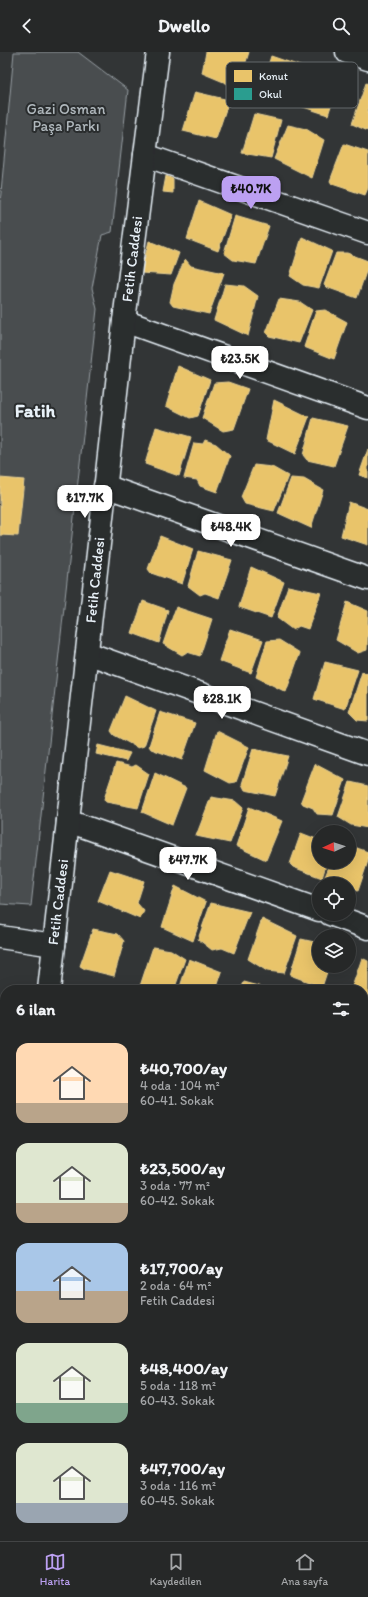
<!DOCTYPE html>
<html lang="tr">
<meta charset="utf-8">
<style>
body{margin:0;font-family:Itim,sans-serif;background:#323434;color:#f1f3f6;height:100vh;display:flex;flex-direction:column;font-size:15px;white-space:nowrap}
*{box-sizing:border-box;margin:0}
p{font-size:13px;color:#a4a6a8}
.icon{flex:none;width:22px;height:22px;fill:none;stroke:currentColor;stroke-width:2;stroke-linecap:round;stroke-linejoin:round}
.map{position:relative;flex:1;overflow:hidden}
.sheet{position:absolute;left:0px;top:933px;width:368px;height:556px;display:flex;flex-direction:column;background:#262828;border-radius:16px 16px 0 0;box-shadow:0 4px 16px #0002,0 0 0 1px #424445}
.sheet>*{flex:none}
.needle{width:26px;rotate:266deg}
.controls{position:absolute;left:312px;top:773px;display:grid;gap:8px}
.controls a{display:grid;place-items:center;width:44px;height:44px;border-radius:50%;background:#262828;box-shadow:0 4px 16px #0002,0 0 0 1px #424445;font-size:20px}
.price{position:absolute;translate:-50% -34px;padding:0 9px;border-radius:8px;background:#fff;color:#222;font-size:13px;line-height:26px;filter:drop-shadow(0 1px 2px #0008)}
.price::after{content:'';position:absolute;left:50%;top:24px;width:12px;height:9px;margin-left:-6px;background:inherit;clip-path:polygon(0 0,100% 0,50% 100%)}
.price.selected{background:#bca0f2;color:#111}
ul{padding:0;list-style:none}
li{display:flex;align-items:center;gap:12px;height:100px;padding:0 16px}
li span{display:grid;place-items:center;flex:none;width:112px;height:80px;border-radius:12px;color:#555}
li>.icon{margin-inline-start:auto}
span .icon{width:48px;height:48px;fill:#fffc;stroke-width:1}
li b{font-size:17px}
h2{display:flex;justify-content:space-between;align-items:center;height:48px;padding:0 16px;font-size:17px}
header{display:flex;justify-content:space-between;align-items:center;height:52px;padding:0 16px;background:#262828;font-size:18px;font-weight:700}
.tab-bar{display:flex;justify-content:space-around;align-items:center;height:56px;border-top:1px solid #424445;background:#262828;font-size:11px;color:#a4a6a8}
.tab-bar a{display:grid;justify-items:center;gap:2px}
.tab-bar .selected{color:#bca0f2}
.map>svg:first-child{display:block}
.built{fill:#3f4244}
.green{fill:#494d4f;stroke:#989fa4}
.homes{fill:#e9c46a;stroke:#e9d295}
.schools{fill:#2a9d8f;stroke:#63b6ae}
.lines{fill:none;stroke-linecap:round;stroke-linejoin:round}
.minor-casing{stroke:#e8f1f8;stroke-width:25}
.minor{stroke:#2a2d2e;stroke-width:22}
.labels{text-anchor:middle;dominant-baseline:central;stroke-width:4;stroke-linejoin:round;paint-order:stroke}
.park-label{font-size:15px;fill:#b0b8bd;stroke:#2a2d2e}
.street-label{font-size:15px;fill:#e8f1f8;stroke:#2a2d2e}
.district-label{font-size:19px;font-weight:bold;fill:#e8f1f8;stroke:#2a2d2e}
.key{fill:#2a2d2e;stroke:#63686b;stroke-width:1}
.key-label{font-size:11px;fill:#e8f1f8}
</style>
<header><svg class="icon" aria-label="back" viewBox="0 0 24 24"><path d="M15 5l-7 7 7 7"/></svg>Dwello<svg class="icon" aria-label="search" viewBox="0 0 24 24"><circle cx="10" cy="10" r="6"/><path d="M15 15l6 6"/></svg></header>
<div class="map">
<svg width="368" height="1489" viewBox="0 0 368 1489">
<rect width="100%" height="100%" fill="#323536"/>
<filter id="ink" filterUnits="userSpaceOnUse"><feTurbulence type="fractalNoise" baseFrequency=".025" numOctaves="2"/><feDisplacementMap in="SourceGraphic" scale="8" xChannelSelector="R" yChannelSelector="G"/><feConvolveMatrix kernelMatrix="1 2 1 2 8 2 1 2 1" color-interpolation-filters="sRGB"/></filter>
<g filter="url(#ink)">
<polygon class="built" points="363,1102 368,1103 368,1489 241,1489 242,1484 363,1484"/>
<g class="green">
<polygon points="14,0 78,0 128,38 112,180 102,183 92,236 97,257 31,854 0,852 0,151"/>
<polygon points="363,1317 368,1318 368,1394 363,1393"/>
</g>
<g class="homes">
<polygon points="206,0 249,0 238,36 202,21"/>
<polygon points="271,4 303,15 290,47 261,37"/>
<polygon points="307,14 341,23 328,63 297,53 294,49"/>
<polygon points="366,31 368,32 368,79 352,72"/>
<polygon points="195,40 229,48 216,87 183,79"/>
<polygon points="254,62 281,68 271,106 242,101"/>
<polygon points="288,73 306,77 324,88 312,126 274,107"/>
<polygon points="344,92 368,100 368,136 365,143 332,132 330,129"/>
<polygon points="166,124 173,127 173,141 163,140"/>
<polygon points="199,149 231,163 218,199 187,187"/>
<polygon points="235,164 269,174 256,212 233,208 224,201"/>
<polygon points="302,185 332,199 319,236 303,233 290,224"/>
<polygon points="149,189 179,201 171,223 141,221"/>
<polygon points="336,201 347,201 368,209 368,214 357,246 326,235 324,233"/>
<polygon points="185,207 191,214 224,221 209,262 173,254 170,250 174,232"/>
<polygon points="225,232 244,234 258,244 248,284 214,268"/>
<polygon points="279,247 300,250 312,258 299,291 269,284 266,281"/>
<polygon points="325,258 347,270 334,307 304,295 316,259"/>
<polygon points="178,314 210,328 198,364 190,366 166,354"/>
<polygon points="228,330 248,337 234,377 223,379 202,366 214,331"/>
<polygon points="274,348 309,365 295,402 266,388"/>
<polygon points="313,366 348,374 334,414 307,408 303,403"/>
<polygon points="156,375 191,385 179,424 145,412"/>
<polygon points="205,388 216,392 230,404 217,440 200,434 197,428 184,426 194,391 203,392"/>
<polygon points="368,397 368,426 359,423"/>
<polygon points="254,413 272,415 288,424 274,459 245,452 241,445"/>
<polygon points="0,426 24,428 18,484 0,483"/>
<polygon points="291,426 304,427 323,438 311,476 278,461"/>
<polygon points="349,450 368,457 368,493 341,484"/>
<polygon points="160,484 193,497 182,532 151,521 148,517"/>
<polygon points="198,499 232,508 219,546 205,541 200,543 188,534"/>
<polygon points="251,515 284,530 271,566 239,555"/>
<polygon points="288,534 321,541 308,577 299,574 293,578 277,566"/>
<polygon points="143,549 168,558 159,591 132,581"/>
<polygon points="347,550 368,559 367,598 358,601 336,588"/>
<polygon points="176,555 212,567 200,604 187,600 182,603 163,592"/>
<polygon points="230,577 263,588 251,621 219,609"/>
<polygon points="279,588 300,601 286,640 256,625 267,589"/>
<polygon points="325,610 358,618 345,657 314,647"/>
<polygon points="362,620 368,622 368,669 357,668 349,660"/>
<polygon points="125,644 156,659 144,694 138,696 114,683 111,679"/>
<polygon points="160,660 195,671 182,708 151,697 149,694"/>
<polygon points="217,679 249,695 236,730 230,731 205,718"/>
<polygon points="98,693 130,701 126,709 96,702"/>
<polygon points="253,697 288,704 275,744 245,738 242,732"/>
<polygon points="116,711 132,715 136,713 149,722 138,756 106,750 104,747"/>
<polygon points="315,712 345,728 333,763 317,762 313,756 303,752 301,749"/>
<polygon points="155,721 186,736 172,773 142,760"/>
<polygon points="350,730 368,734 368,776 351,773 338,765"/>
<polygon points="211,745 235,749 243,756 230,791 196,784"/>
<polygon points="249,755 282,769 266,808 236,794"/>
<polygon points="301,781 319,788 319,810 327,810 322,826 293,815 290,812"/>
<polygon points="349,793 368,800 368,809 358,839 349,836 349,832 336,832 324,827 331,810 349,810"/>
<polygon points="110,818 144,829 137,851 144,859 140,867 98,849"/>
<polygon points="175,834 206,850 193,889 162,875"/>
<polygon points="211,851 250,860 234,901 222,896 212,898 198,887"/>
<polygon points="262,867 297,884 284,921 267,919 248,907"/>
<polygon points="93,877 118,882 124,889 114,924 85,917 80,914"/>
<polygon points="301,887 319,891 319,914 329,914 322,935 290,923"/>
<polygon points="153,895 171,898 185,907 174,938 157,938 140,934"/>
<polygon points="362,906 368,909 368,952 363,950 363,938 351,938"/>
<polygon points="189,907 222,920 216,938 179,938"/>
<polygon points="244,930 274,938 241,938"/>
<polygon points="363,977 368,979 367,1014 363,1013"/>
<polygon points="5,1461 5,1474 0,1473"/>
<polygon points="30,1484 155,1484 168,1489 43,1489"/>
<polygon points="37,1484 78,1484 76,1489 43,1489 36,1486"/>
<polygon points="103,1484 144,1484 142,1489 101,1489"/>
<polygon points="144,1484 155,1484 168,1489 142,1489"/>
</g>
<g class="schools">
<polygon points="368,1223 368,1264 363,1263 363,1241"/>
<polygon points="363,1483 368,1485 368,1489 270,1489 272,1484"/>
</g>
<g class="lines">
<defs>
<g id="minor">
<polyline points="347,0 368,7"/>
<polyline points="145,103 368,181"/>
<polyline points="124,269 368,356"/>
<polyline points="105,434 368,527"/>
<polyline points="87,601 368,702"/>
<polyline points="68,769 319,858"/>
<polyline points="330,862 368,876"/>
<polyline points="0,885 54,893"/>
<polyline points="49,938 124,269 158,0"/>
<polyline points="0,1057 5,1057"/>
<polyline points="363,1064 368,1066"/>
<polyline points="0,1176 5,1140"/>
<polyline points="0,1322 5,1324"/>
<polyline points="222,1489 223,1484"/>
</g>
</defs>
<use href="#minor" class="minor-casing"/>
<use href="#minor" class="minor"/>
</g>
</g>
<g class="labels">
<g class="park-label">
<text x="66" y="57">Gazi Osman<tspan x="66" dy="17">Paşa Parkı</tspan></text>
</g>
<g class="street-label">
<text transform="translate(132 207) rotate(-83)">Fetih Caddesi</text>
<text transform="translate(95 528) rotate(-84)">Fetih Caddesi</text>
<text transform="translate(58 850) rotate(-83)">Fetih Caddesi</text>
</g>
<g class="district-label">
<text x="35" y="358">Fatih</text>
</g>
</g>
<rect x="226" y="10" width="132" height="46" rx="6" class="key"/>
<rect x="234" y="18" width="18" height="12" fill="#e9c46a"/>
<rect x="234" y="36" width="18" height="12" fill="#2a9d8f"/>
<g class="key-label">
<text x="259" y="28">Konut</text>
<text x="259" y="46">Okul</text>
</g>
</svg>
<div class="controls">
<a><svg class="needle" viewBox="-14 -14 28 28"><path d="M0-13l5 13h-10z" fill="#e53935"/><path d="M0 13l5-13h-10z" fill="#a4a6a8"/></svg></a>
<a><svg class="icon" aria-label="locate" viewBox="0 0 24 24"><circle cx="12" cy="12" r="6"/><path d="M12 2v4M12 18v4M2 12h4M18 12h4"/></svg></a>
<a><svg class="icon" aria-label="layers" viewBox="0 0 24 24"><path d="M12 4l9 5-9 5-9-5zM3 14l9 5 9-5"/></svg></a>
</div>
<b class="price selected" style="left:251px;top:158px">₺40.7K</b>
<b class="price" style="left:240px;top:328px">₺23.5K</b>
<b class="price" style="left:85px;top:467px">₺17.7K</b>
<b class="price" style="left:231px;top:496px">₺48.4K</b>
<b class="price" style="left:222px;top:668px">₺28.1K</b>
<b class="price" style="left:188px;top:829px">₺47.7K</b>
<section class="sheet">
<h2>6 ilan<svg class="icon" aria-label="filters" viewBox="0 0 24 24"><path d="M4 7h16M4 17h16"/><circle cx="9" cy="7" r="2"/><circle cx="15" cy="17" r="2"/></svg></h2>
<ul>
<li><span style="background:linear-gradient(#ffd9b3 75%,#b9a48a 0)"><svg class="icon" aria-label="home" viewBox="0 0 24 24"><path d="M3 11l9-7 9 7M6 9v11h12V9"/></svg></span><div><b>₺40,700/ay</b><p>4 oda · 104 m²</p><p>60-41. Sokak</p></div></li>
<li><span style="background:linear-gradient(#dfe7d0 75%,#b9a48a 0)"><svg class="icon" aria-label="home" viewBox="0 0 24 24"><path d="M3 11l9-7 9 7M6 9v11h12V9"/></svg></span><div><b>₺23,500/ay</b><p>3 oda · 77 m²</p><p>60-42. Sokak</p></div></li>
<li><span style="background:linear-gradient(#a9c7e8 60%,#b9a48a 0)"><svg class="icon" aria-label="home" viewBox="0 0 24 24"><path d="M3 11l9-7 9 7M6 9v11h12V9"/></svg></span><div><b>₺17,700/ay</b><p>2 oda · 64 m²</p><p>Fetih Caddesi</p></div></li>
<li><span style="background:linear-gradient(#dfe7d0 75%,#7fa58c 0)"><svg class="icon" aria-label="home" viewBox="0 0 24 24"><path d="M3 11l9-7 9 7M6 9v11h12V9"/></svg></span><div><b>₺48,400/ay</b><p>5 oda · 118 m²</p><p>60-43. Sokak</p></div></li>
<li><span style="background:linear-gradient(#dfe7d0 75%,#9aa5b1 0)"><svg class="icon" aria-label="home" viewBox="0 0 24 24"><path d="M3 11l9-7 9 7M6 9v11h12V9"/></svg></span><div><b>₺47,700/ay</b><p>3 oda · 116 m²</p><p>60-45. Sokak</p></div></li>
</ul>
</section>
</div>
<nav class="tab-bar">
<a class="selected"><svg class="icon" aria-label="map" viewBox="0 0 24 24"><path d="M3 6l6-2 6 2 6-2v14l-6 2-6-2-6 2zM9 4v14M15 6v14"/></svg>Harita</a>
<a><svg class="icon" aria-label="saved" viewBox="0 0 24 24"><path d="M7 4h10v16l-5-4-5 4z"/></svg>Kaydedilen</a>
<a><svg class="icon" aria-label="home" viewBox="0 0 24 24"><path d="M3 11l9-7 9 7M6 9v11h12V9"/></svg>Ana sayfa</a>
</nav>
